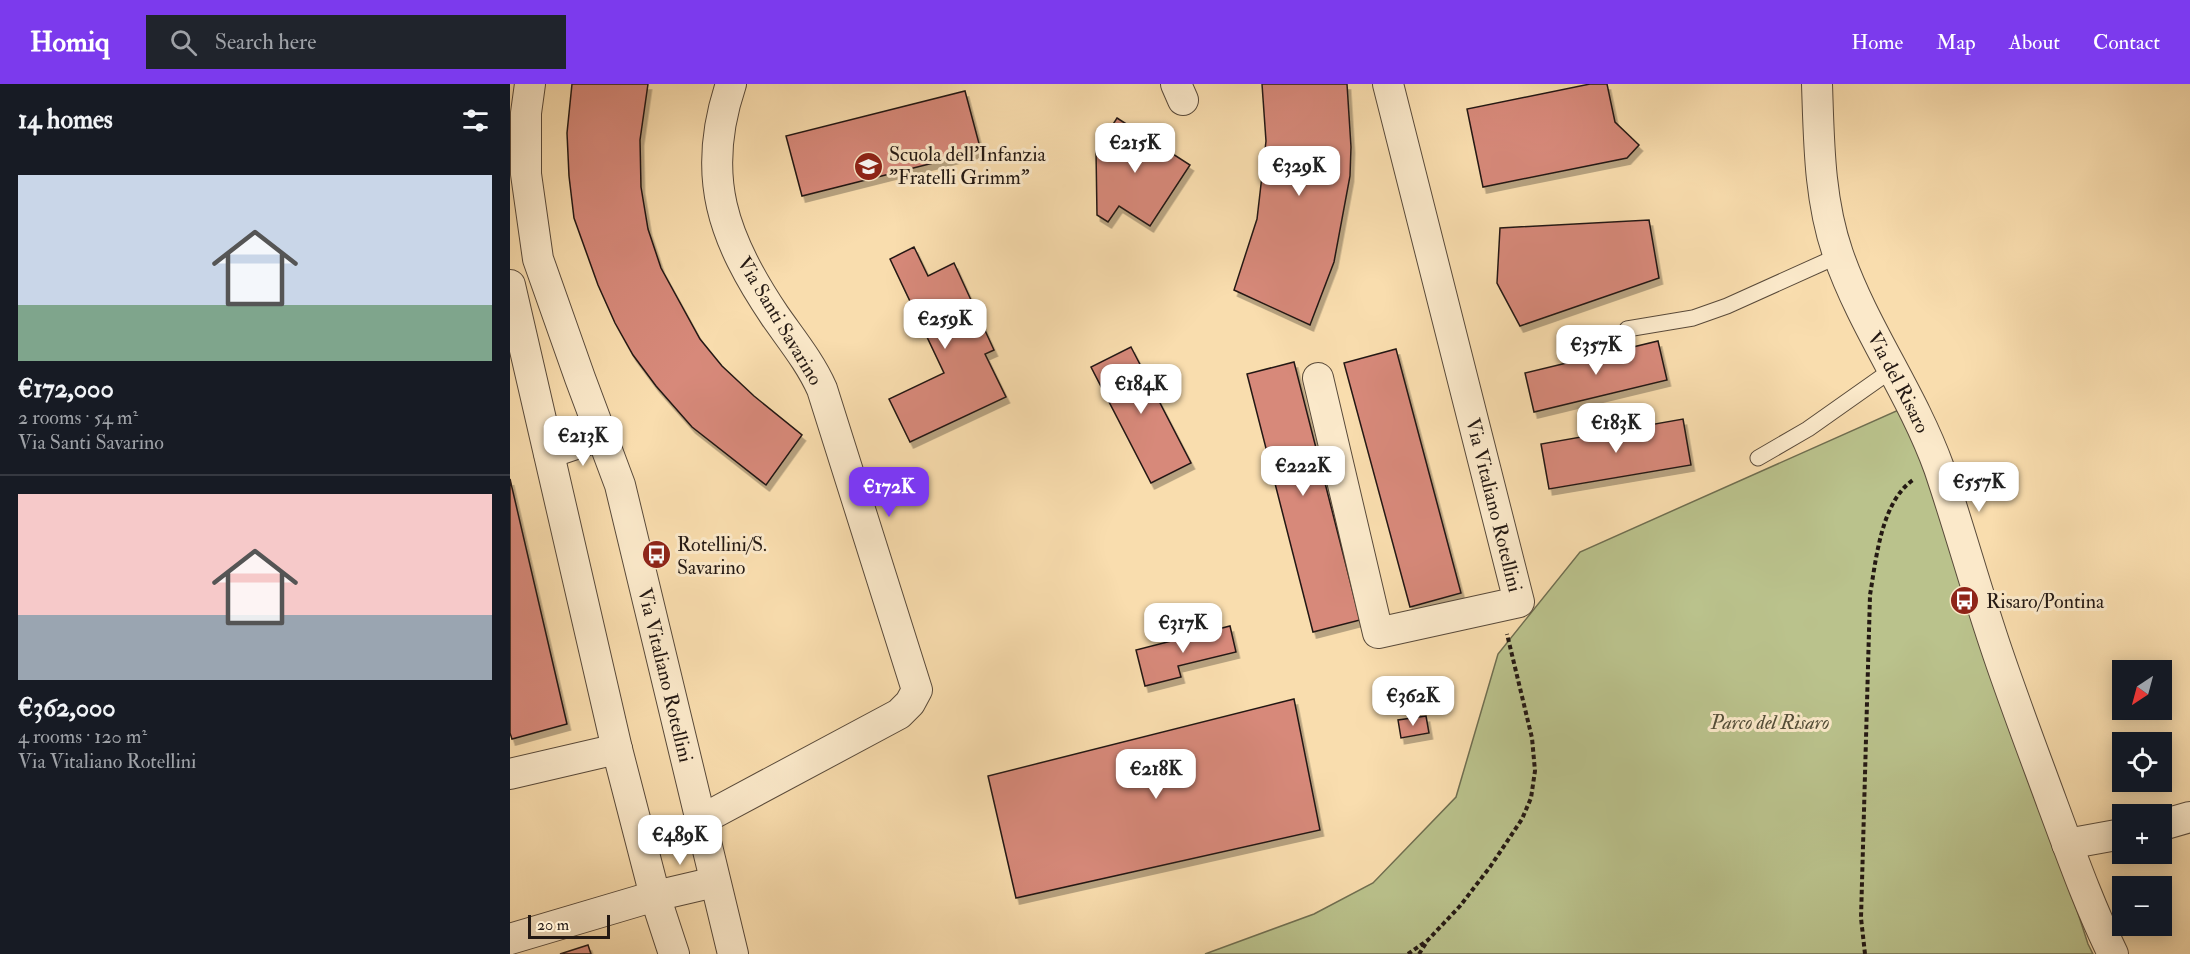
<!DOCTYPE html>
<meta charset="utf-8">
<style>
body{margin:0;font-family:"IM FELL Double Pica",serif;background:#20242c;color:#f1f3f6;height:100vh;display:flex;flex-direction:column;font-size:22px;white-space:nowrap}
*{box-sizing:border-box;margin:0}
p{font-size:20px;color:#9ea1a6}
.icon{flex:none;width:33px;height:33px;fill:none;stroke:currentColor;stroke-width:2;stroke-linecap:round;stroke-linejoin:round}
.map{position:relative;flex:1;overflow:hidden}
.drawer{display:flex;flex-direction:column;background:#171b24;width:510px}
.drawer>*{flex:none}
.needle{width:39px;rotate:216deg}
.buttons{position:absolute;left:1602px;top:576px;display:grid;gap:12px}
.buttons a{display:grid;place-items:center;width:60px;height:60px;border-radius:0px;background:#171b24;box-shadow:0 3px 15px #0003;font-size:30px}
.scale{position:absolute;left:18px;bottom:15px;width:82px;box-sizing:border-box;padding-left:6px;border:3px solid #241913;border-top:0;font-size:16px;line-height:21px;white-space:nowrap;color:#241913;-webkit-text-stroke:4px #fbe9ca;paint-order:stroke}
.price{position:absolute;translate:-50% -51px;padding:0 14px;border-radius:12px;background:#fff;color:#222;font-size:20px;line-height:39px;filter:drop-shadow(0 2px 3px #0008)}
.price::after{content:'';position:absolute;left:50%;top:36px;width:18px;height:14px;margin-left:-9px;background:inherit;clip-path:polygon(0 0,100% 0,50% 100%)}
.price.current{background:#7c3aed;color:#fff}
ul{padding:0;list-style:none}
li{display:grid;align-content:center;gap:12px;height:318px;padding:0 18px}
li+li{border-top:2px solid #363941}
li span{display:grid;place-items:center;height:186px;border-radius:0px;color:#555}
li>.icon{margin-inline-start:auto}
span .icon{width:108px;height:108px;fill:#fffc;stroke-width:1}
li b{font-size:26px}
h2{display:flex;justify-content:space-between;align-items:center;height:72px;padding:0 18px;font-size:26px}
header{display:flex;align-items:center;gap:36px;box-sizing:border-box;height:84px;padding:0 30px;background:#7c3aed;color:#fff}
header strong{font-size:28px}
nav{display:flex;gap:33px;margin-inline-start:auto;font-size:21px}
.search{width:420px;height:54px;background:#20242c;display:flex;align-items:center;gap:15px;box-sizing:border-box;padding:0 21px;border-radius:0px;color:#9ea1a6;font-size:22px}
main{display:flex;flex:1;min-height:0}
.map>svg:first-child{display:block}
.green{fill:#bac28c;stroke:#6f6e50;stroke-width:1.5}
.building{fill:#d7897a;stroke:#241913;stroke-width:1.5;filter:url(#shadow)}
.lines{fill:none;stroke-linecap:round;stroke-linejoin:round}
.service-casing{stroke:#594a3a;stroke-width:17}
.minor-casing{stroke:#594a3a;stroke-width:32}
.path{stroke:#241913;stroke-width:4;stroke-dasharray:4.5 3;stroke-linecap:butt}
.service{stroke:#fbe9ca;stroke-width:15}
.minor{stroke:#fbe9ca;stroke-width:30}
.labels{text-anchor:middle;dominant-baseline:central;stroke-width:6;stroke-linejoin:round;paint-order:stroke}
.poi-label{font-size:20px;fill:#241913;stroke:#fbe9ca;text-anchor:start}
.street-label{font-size:20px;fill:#241913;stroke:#fbe9ca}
.park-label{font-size:20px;font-style:italic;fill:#514c37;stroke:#fbe9ca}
</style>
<header>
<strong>Homiq</strong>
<div class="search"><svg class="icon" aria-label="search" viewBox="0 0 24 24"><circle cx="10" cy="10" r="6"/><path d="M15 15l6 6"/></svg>Search here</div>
<nav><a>Home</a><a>Map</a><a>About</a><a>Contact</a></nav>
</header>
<main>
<section class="drawer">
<h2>14 homes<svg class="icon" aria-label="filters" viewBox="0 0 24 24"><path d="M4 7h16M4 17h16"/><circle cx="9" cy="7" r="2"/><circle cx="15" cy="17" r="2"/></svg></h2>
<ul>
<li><span style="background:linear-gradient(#c9d6e8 70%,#7fa58c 0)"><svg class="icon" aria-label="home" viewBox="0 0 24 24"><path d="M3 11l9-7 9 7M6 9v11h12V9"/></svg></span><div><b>€172,000</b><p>2 rooms · 54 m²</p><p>Via Santi Savarino</p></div></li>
<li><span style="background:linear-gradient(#f6c9c9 65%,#9aa5b1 0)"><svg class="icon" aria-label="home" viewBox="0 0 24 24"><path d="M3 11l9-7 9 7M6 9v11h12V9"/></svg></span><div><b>€362,000</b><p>4 rooms · 120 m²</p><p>Via Vitaliano Rotellini</p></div></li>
</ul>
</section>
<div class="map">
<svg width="1680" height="870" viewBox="0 0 1680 870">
<defs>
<filter id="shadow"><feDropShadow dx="3.5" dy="6" stdDeviation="0" flood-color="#0004"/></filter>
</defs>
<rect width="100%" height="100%" fill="#f9ddae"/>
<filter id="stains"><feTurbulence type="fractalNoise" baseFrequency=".00333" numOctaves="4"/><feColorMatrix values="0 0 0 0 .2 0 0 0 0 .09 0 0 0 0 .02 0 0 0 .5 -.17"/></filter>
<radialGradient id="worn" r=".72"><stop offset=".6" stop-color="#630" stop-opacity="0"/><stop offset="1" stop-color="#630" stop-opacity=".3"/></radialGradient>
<polygon class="green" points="1402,320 1578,860 1583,870 695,870 804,830 863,799 946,713 988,570 1070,468"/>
<g class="building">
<polygon points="62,0 138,0 130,56 131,103 138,145 151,184 190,255 212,282 244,312 292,351 256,401 182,343 146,302 123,271 105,239 88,201 64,134 59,92 57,49"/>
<polygon points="752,0 837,0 841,63 840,92 824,178 800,241 724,206 747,135 756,57"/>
<polygon points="1080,0 1097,0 1105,38 1129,61 1117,74 973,103 957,25"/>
<polygon points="455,7 471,67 292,112 276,52"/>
<polygon points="607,34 680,81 640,142 609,122 598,138 587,131 586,67"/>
<polygon points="1139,136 1149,194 1010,242 987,199 990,144"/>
<polygon points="404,163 418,192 444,179 484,266 475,270 496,313 400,358 379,315 434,289 380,175"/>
<polygon points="1148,257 1157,296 1024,328 1015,289"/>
<polygon points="621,263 681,379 641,399 581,283"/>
<polygon points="886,265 951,509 900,523 834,279"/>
<polygon points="784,278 850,536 803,548 737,290"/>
<polygon points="1173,335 1181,381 1039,405 1031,360"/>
<polygon points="0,395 57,640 2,655 0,649"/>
<polygon points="720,542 726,568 668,582 671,593 635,602 626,566"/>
<polygon points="784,615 810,746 506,814 478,692"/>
<polygon points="916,632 919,649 891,654 888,636"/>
<polygon points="78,861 81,870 50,870"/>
</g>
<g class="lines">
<defs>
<g id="service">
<polyline points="1117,245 1183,234 1217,222 1328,172"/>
<polyline points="1248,374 1298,345 1383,285"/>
</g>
<g id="minor">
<path id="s1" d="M 20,0 L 16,29 L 16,90 L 28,175 L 70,294 L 110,401 L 223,870"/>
<polyline points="666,0 673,16"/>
<path id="s2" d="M 1307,0 C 1309,58 1309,115 1328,170 C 1354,245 1402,309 1429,384 C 1450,446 1467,509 1488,570 C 1505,620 1524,670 1542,719 C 1561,770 1579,821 1603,870"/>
<polyline points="0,201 107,665 145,812 164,870"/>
<polyline points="808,294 868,549 1009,518 878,0"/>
<polyline points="39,369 92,351"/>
<polyline points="0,690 107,665"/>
<path d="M 191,736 L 389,630 L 400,619 L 407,606 L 312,305 C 300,278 281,255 265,232 C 213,155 190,92 221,0"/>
<polyline points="1652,741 1680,733"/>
<polyline points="1557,760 1612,750"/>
<polyline points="0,855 145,812 205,798"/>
</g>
</defs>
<use href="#service" class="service-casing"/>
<use href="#minor" class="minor-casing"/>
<g class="path">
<polyline points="898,870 918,856 950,822 980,783 1012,735 1021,714 1025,687 1022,654 997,550"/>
<polyline points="909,870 916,859"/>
<path d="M 1355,870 L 1351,834 L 1360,511 C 1366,476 1371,418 1403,396"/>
</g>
<use href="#service" class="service"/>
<use href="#minor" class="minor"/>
</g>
<defs>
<symbol id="school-disc" viewBox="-11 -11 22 22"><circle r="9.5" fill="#8f2418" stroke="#fbe9ca"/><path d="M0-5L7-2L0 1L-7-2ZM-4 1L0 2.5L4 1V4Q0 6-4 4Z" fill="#fff"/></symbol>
<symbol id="bus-disc" viewBox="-11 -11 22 22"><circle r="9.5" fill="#8f2418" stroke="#fbe9ca"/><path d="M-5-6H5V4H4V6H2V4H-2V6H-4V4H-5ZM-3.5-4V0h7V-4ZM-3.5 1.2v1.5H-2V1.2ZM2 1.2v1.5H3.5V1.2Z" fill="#fff"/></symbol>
</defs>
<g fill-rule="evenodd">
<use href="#school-disc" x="342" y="66" width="33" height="33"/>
<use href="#bus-disc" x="130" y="454" width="33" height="33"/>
<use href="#bus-disc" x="1438" y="500" width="33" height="33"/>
</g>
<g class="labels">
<g class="poi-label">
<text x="379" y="70">Scuola dell'Infanzia<tspan x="379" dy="23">"Fratelli Grimm"</tspan></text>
<text x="167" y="460">Rotellini/S.<tspan x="167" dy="23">Savarino</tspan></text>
<text x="1476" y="517">Risaro/Pontina</text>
</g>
<g class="street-label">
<text transform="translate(270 237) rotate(59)">Via Santi Savarino</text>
<text stroke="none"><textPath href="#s2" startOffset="314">Via del Risaro</textPath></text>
<text transform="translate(984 421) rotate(76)">Via Vitaliano Rotellini</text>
<text stroke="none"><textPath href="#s1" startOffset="612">Via Vitaliano Rotellini</textPath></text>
</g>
<g class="park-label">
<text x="1260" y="638">Parco del Risaro</text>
</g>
</g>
<rect width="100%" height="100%" filter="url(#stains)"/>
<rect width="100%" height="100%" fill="url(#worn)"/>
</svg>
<div class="buttons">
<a><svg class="needle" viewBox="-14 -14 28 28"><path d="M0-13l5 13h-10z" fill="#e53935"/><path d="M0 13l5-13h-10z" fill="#9ea1a6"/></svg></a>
<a><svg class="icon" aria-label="locate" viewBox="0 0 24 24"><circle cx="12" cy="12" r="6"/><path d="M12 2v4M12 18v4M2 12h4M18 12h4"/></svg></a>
<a>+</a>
<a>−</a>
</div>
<div class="scale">20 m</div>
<b class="price" style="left:625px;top:90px">€215K</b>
<b class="price" style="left:789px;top:113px">€329K</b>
<b class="price" style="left:435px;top:266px">€259K</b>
<b class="price" style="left:1086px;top:292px">€357K</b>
<b class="price" style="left:631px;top:331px">€184K</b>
<b class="price" style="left:1106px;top:370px">€183K</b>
<b class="price" style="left:73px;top:383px">€213K</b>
<b class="price" style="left:793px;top:413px">€222K</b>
<b class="price" style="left:1469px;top:429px">€557K</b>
<b class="price current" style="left:379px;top:434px">€172K</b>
<b class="price" style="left:673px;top:570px">€317K</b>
<b class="price" style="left:903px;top:643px">€362K</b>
<b class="price" style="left:646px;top:716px">€218K</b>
<b class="price" style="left:170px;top:782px">€489K</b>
</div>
</main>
